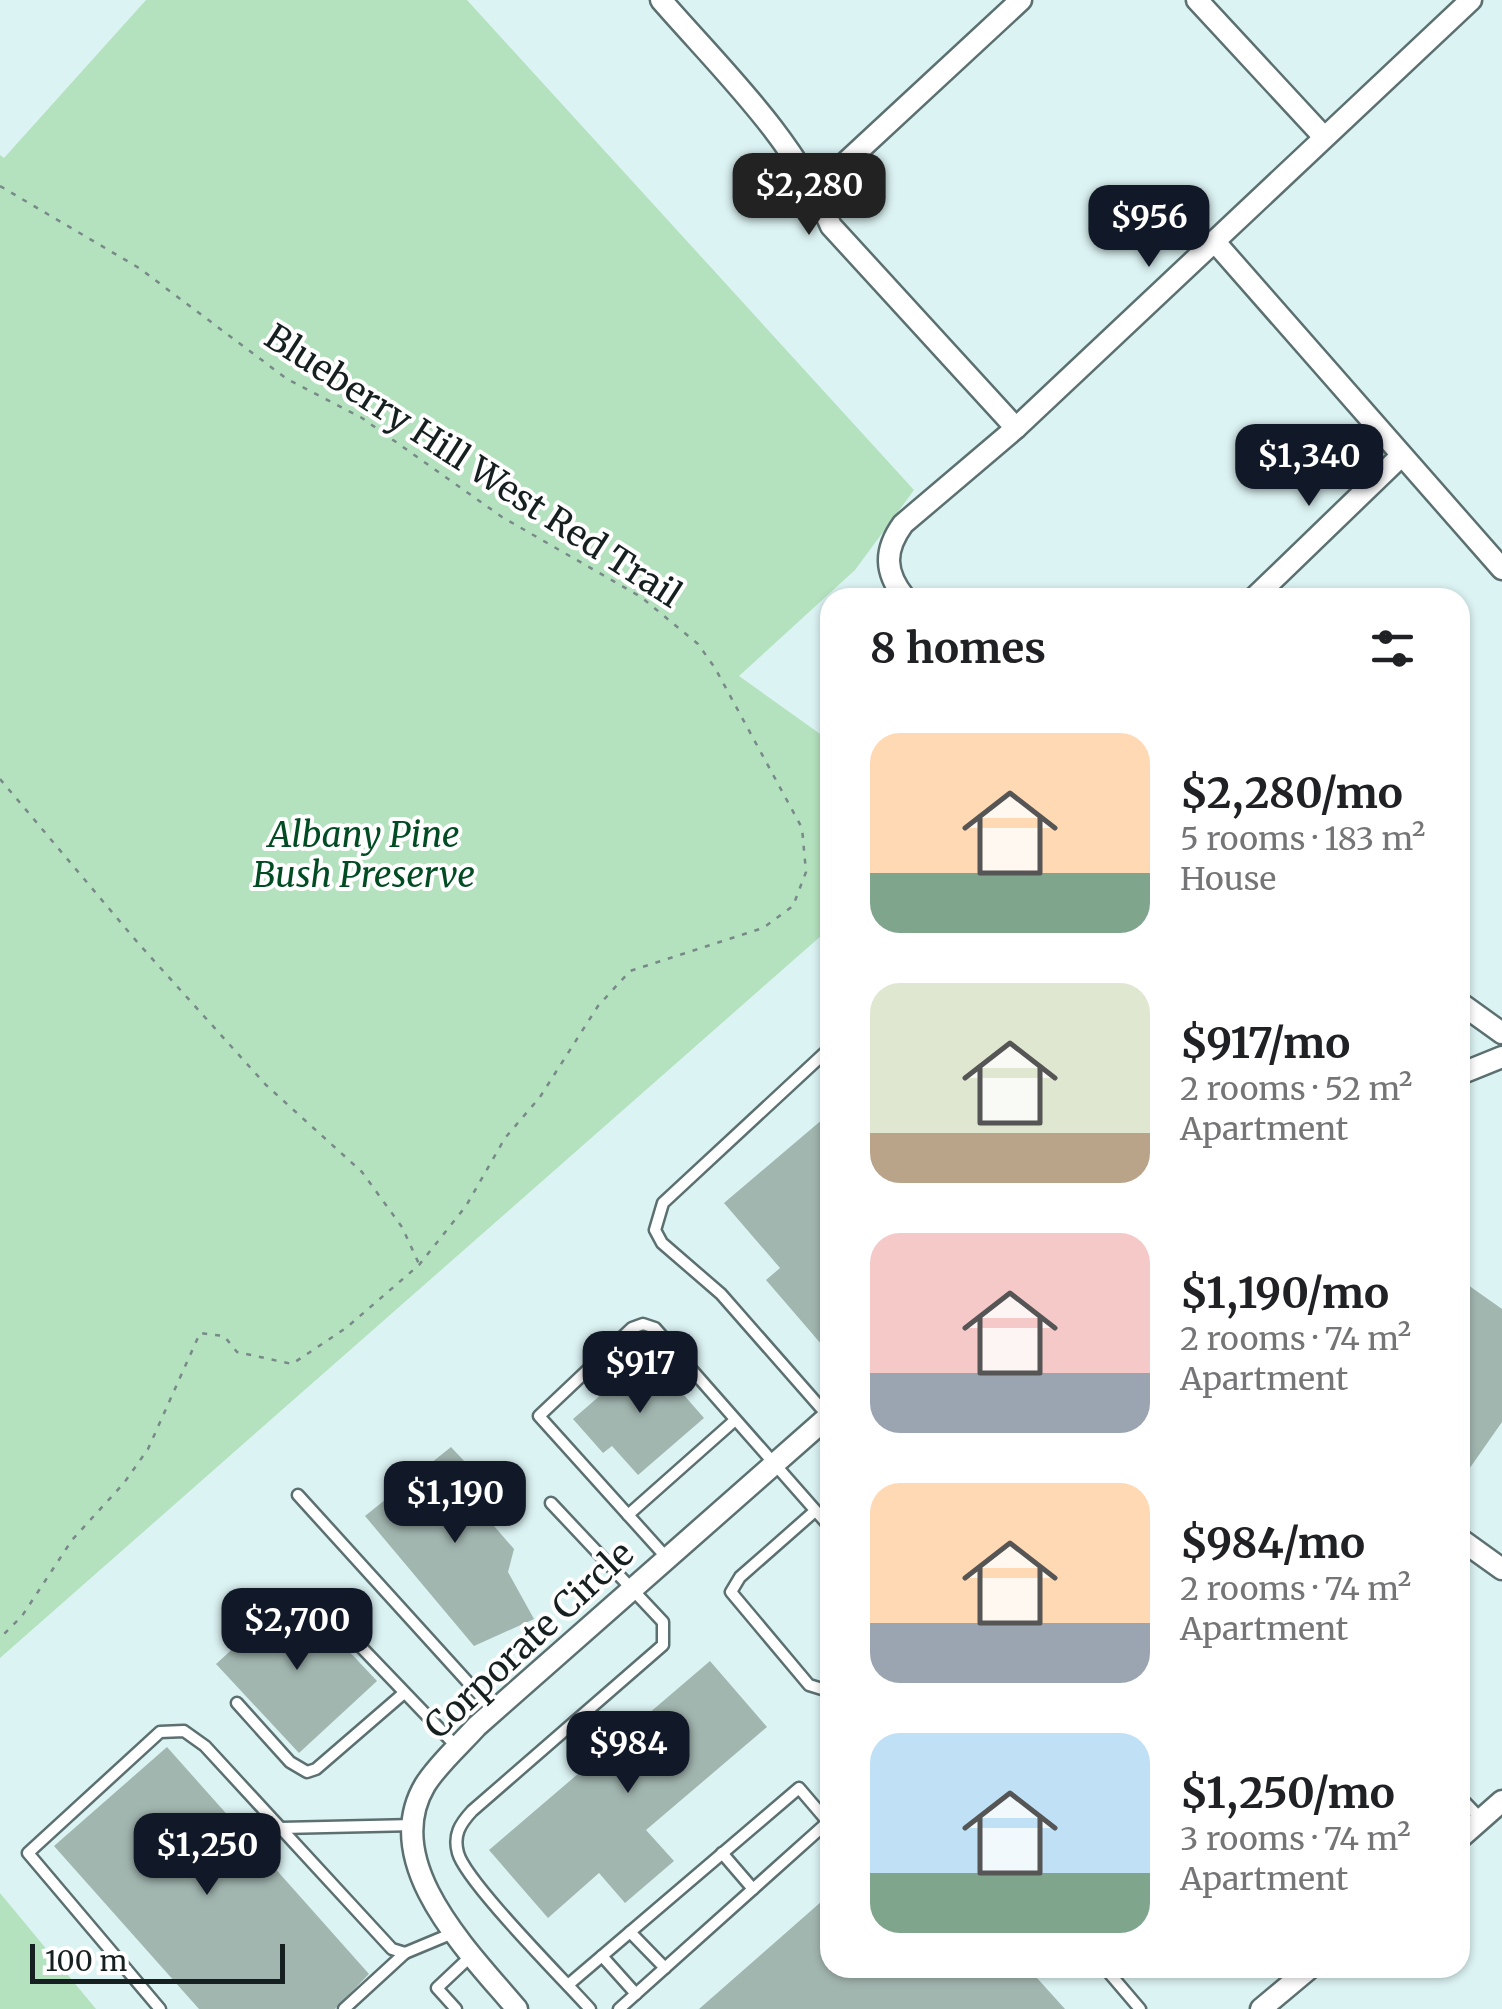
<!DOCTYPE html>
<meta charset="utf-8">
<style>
body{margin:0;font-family:Merriweather,serif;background:#f6f6f6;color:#202124;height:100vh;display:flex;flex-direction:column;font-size:38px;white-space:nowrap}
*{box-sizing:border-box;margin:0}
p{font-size:32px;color:#757577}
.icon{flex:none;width:55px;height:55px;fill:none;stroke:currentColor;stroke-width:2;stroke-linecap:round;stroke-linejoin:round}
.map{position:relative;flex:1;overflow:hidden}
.details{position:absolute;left:820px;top:588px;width:650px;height:1390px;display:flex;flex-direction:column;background:#fff;border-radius:30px;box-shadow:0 2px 8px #0004}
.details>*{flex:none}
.scale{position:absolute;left:30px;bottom:25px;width:255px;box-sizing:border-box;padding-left:10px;border:5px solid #172020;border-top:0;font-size:28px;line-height:35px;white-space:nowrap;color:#172020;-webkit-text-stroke:8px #fff;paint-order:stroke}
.price{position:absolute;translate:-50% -85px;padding:0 22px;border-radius:20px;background:#111827;color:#fff;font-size:32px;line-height:65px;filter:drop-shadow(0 2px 5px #0008)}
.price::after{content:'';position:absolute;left:50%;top:60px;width:30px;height:22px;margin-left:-15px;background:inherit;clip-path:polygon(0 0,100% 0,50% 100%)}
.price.current{background:#222;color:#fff}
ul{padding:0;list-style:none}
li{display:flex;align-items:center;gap:30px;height:250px;padding:0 50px}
li span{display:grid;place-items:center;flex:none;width:280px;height:200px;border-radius:30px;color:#555}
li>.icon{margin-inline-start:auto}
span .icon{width:120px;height:120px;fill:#fffc;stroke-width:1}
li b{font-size:42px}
h2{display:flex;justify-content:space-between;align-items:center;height:120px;padding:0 50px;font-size:42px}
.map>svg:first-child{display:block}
.green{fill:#b4e2be}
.building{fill:#a2b6b0}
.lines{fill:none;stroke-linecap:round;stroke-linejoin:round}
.lane-casing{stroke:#5c7071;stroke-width:15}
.street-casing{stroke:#5c7071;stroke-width:25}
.path{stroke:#798989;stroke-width:2.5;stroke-dasharray:5 8;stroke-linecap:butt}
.lane{stroke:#fff;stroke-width:10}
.street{stroke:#fff;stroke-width:20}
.labels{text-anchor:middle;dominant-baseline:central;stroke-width:8;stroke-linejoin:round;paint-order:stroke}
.street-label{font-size:35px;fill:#172020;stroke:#fff}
.park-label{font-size:35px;font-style:italic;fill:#024c23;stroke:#fff}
</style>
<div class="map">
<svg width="1502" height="2009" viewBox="0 0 1502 2009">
<rect width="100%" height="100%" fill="#dcf3f3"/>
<g class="green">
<polygon points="146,0 467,0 914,490 855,570 739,676 830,741 830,928 0,1658 0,155 4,158"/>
<polygon points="0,1893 96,2009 0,2009"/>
</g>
<g class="building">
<polygon points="830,1113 830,1338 822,1345 766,1280 780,1268 724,1203"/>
<polygon points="1468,1285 1502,1309 1502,1422 1460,1482 1460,1297"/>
<polygon points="648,1354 704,1418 638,1475 612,1446 603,1453 573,1419"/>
<polygon points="451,1447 508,1508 494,1526 514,1549 508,1572 534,1619 474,1646 365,1516"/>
<polygon points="294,1593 377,1681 299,1753 216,1664"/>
<polygon points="710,1661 767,1727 646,1830 674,1861 625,1903 599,1873 548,1918 489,1850"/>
<polygon points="167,1747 369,1974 335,2009 199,2009 54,1846"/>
<polygon points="830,1894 830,1968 1028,1968 1065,2009 699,2009"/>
</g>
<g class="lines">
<defs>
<g id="lane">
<polyline points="828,1416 721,1294 662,1243 655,1230 663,1203 830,1048"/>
<polyline points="298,1495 494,1711"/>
<path d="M 551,1503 L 663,1622 L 663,1645 L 472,1811 C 460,1824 453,1835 458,1853 C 466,1882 564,1980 590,2009"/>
<polyline points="815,1511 740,1577 731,1592 809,1685 822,1689 830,1683"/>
<polyline points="628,1515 734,1421"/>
<polyline points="666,1557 539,1416 632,1328 643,1324 655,1328 830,1527"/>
<polyline points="339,1624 457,1747"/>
<polyline points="237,1703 290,1762 307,1772 316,1769 404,1693"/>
<polyline points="1460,1797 1481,1819"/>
<polyline points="281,1828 415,1825"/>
<polyline points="722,1853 753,1889"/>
<polyline points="630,1932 665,1968"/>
<polyline points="602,1956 636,1994"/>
<polyline points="1105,1968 1140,2009"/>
<polyline points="568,1985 799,1788 828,1822"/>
<polyline points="160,2009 28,1853 160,1732 184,1731 205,1746 392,1949 405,1953 453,1933"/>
<polyline points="344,2009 405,1953"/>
<polyline points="456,2009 437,1988 472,1955"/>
<polyline points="619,2009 830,1820"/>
</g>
<g id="street">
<path d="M 661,0 C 723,71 794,138 831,226 L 1016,428"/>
<polyline points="1197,0 1323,136"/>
<polyline points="816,190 1021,0"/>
<polyline points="1215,242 1502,569"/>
<path d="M 905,598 C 884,572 884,550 903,524 L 1016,428 L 1471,0"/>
<polyline points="1254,598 1400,457"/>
<polyline points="1460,1003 1502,1033"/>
<polyline points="1460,1074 1502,1057"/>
<polyline points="1460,1539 1502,1569"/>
<polyline points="1460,1838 1502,1801"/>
<path d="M 517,2009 C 471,1954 378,1864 425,1785 C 438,1764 460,1745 477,1726 L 830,1415"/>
<polyline points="1261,2009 1310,1968"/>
</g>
</defs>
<use href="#lane" class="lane-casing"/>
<use href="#street" class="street-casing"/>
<g class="path">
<polyline points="0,186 139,268 287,379 362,418 502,517 641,597 698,644 715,668 802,828 806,872 793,906 763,928 630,971 598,1006 540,1097 505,1138 466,1206 419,1265 346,1328 292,1364 237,1352 224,1336 200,1333 148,1449 124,1483 72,1540 22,1616 0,1638"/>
<polyline points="0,779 138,943 266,1085 362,1172 402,1227 419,1264"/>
</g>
<use href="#lane" class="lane"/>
<use href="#street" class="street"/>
</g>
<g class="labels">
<g class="street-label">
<text transform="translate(473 466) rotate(33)">Blueberry Hill West Red Trail</text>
<text transform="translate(529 1640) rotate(-43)">Corporate Circle</text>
</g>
<g class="park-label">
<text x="364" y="835">Albany Pine<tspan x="364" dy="40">Bush Preserve</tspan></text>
</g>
</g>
</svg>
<div class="scale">100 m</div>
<b class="price current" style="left:809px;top:238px">$2,280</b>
<b class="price" style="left:1149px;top:270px">$956</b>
<b class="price" style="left:1309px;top:509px">$1,340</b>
<b class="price" style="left:640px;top:1416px">$917</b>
<b class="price" style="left:455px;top:1546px">$1,190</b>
<b class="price" style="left:297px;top:1673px">$2,700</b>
<b class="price" style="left:628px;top:1796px">$984</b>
<b class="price" style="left:207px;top:1898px">$1,250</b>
<section class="details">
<h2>8 homes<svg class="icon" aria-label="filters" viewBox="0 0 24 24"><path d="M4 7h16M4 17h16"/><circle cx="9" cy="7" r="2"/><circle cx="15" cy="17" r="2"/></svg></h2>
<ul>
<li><span style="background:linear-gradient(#ffd9b3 70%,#7fa58c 0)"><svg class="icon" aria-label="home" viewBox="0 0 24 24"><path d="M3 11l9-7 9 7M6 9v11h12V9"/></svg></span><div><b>$2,280/mo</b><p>5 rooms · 183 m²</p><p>House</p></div></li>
<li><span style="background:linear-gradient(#dfe7d0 75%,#b9a48a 0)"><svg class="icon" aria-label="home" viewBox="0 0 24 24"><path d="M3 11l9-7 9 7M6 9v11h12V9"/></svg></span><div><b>$917/mo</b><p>2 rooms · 52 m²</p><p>Apartment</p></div></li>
<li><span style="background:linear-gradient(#f6c9c9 70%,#9aa5b1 0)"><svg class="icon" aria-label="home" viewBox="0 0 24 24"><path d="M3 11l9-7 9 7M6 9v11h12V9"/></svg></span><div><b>$1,190/mo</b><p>2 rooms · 74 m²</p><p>Apartment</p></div></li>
<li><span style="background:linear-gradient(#ffd9b3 70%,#9aa5b1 0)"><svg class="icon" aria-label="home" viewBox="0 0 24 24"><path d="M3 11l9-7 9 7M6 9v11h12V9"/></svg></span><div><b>$984/mo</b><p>2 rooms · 74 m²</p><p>Apartment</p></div></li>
<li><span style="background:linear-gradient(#bfe0f5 70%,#7fa58c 0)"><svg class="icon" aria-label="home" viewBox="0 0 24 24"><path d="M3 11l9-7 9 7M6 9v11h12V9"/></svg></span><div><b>$1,250/mo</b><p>3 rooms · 74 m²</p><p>Apartment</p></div></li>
</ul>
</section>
</div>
